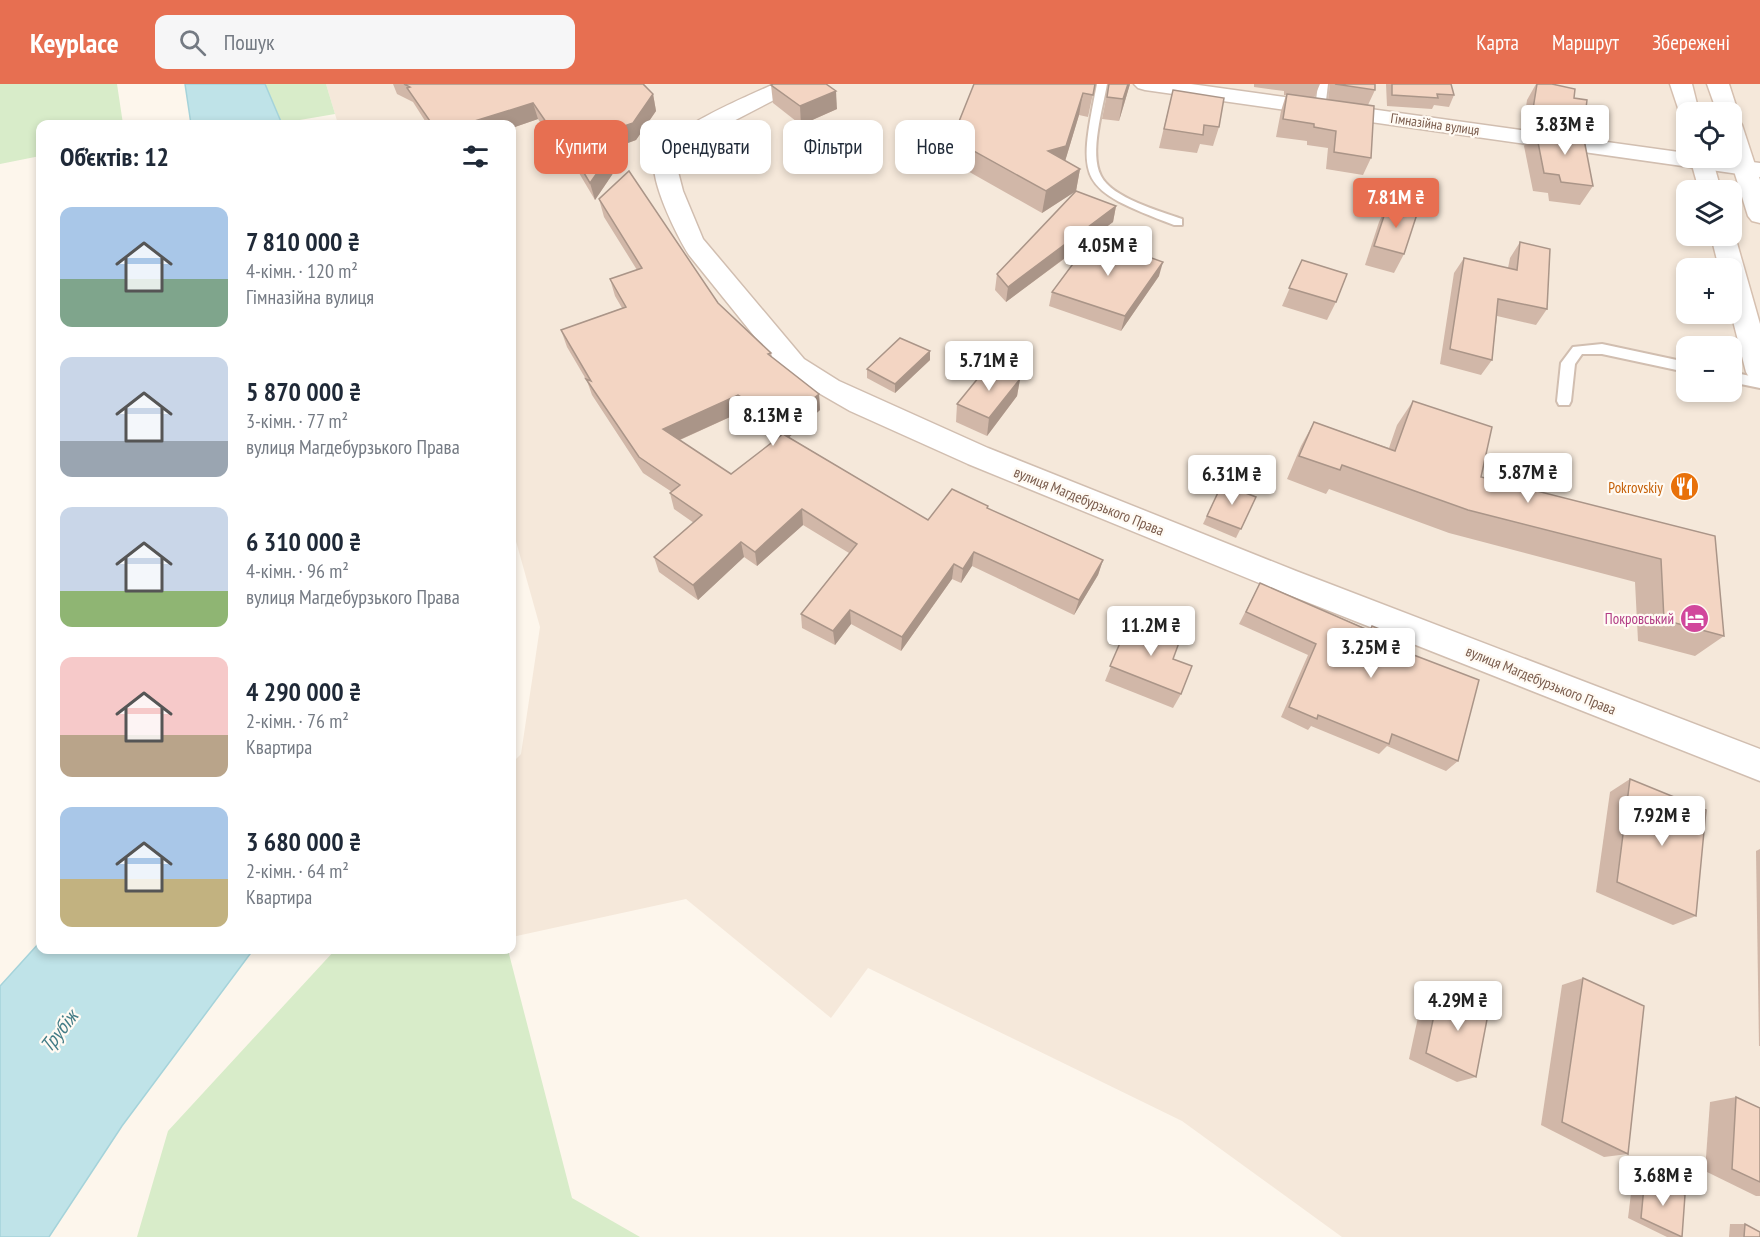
<!DOCTYPE html>
<html lang="uk">
<meta charset="utf-8">
<style>
body{margin:0;font-family:"PT Sans Narrow",sans-serif;background:#f6f6f7;color:#1f2937;height:100vh;display:flex;flex-direction:column;font-size:22px;white-space:nowrap}
*{box-sizing:border-box;margin:0}
p{font-size:20px;color:#747a83}
.icon{flex:none;width:33px;height:33px;fill:none;stroke:currentColor;stroke-width:2;stroke-linecap:round;stroke-linejoin:round}
.map{position:relative;flex:1;overflow:hidden}
.panel{position:absolute;left:36px;top:36px;width:480px;height:834px;display:flex;flex-direction:column;background:#fff;border-radius:12px;box-shadow:0 3px 9px #0003}
.panel>*{flex:none}
.top-card{position:absolute;left:534px;top:36px;width:570px;height:54px;display:flex;gap:12px}
.tools{position:absolute;left:1676px;top:18px;display:grid;gap:12px}
.tools a{display:grid;place-items:center;width:66px;height:66px;border-radius:12px;background:#fff;box-shadow:0 3px 9px #0003;font-size:30px}
.price{position:absolute;translate:-50% -51px;padding:0 14px;border-radius:6px;background:#fff;color:#222;font-size:20px;line-height:39px;filter:drop-shadow(0 2px 3px #0008)}
.price::after{content:'';position:absolute;left:50%;top:36px;width:18px;height:14px;margin-left:-9px;background:inherit;clip-path:polygon(0 0,100% 0,50% 100%)}
.price.on{background:#e76f51;color:#fff}
ul{padding:0;list-style:none}
li{display:flex;align-items:center;gap:18px;height:150px;padding:0 24px}
li span{display:grid;place-items:center;flex:none;width:168px;height:120px;border-radius:12px;color:#555}
li>.icon{margin-inline-start:auto}
span .icon{width:72px;height:72px;fill:#fffc;stroke-width:1}
li b{font-size:26px}
h2{display:flex;justify-content:space-between;align-items:center;height:72px;padding:0 24px;font-size:26px}
.tag{padding:0 21px;border-radius:12px;background:#fff;box-shadow:0 3px 9px #0003;font-size:21px;line-height:54px}
.tag.on{background:#e76f51;color:#fff}
header{display:flex;align-items:center;gap:36px;box-sizing:border-box;height:84px;padding:0 30px;background:#e76f51;color:#fff}
header strong{font-size:28px}
nav{display:flex;gap:33px;margin-inline-start:auto;font-size:21px}
.search{width:420px;height:54px;background:#f6f6f7;display:flex;align-items:center;gap:15px;box-sizing:border-box;padding:0 21px;border-radius:12px;color:#747a83;font-size:22px}
.map>svg:first-child{display:block}
.residential{fill:#f5e8da;fill-rule:evenodd}
.green{fill:#d8ecc9}
.water{fill:#bfe3e8;stroke:#a5d3da;stroke-width:1.5}
.lines{fill:none;stroke-linecap:round;stroke-linejoin:round}
.service-casing{stroke:#d1beb0;stroke-width:4}
.minor-casing{stroke:#d1beb0;stroke-width:3}
.secondary-casing{stroke:#d6c0b0;stroke-width:3}
.service{fill:#fff;fill-rule:evenodd}
.minor{fill:#fff;fill-rule:evenodd}
.secondary{fill:#fff;fill-rule:evenodd}
.wall{fill:#d1b7a8;fill-rule:evenodd}
.shaded-wall{fill:#aa9588}
.building{fill:#f3d5c3;stroke:#aa9588;stroke-width:1.5}
.labels{text-anchor:middle;dominant-baseline:central;stroke-width:4.5;stroke-linejoin:round;paint-order:stroke}
.far-street-label{font-size:14px;fill:#7a5c4d;stroke:#fffaf3}
.food-label{font-size:15px;fill:#c56008;stroke:#fffaf3;text-anchor:end}
.street-label{font-size:15px;fill:#7a5c4d;stroke:#fffaf3}
.hotel-label{font-size:15px;fill:#b23c85;stroke:#fffaf3;text-anchor:end}
.near-water-label{font-size:20px;font-style:italic;fill:#437c86;stroke:#fffaf3}
</style>
<header>
<strong>Keyplace</strong>
<div class="search"><svg class="icon" aria-label="search" viewBox="0 0 24 24"><circle cx="10" cy="10" r="6"/><path d="M15 15l6 6"/></svg>Пошук</div>
<nav><a>Карта</a><a>Маршрут</a><a>Збережені</a></nav>
</header>
<div class="map">
<svg width="1760" height="1153" viewBox="0 0 1760 1153">
<rect width="100%" height="100%" fill="#fdf6ec"/>
<path class="residential" d="M 326,0 L 1760,0 L 1760,1153 L 1342,1153 L 1182,1037 L 868,884 L 831,934 L 686,815 L 512,853 L 512,679 L 521,670 L 540,543 L 512,443 L 512,40 L 338,40 ZM 1686,28 L 1731,28 L 1731,74 L 1686,74 ZM 1686,106 L 1731,106 L 1731,152 L 1686,152 ZM 1686,184 L 1731,184 L 1731,230 L 1686,230 ZM 1686,262 L 1731,262 L 1731,308 L 1686,308 Z"/>
<g class="green">
<polygon points="0,0 117,0 123,40 40,40 40,72 0,80"/>
<polygon points="265,0 326,0 335,30 282,39"/>
<polygon points="335,866 508,866 572,1114 640,1153 137,1153 168,1047"/>
</g>
<g class="water">
<polygon points="185,0 265,0 282,40 191,40"/>
<polygon points="40,858 40,866 253,866 122,1042 49,1153 0,1153 0,902"/>
</g>
<g class="lines">
<defs>
<g id="service">
<path d="M 1097,0 L 1107,0 C 1103,24 1089,69 1101,92 C 1112,114 1160,127 1182,135 L 1182,141 L 1174,141 C 1078,104 1077,100 1097,0 Z"/>
<polygon points="1318,0 1328,0 1325,25 1320,28 1315,25"/>
<polygon points="1602,260 1686,278 1686,288 1602,270 1582,270 1575,280 1571,317 1569,321 1559,321 1557,317 1561,279 1573,263"/>
<polygon points="1731,288 1760,294 1760,304 1731,298"/>
</g>
<g id="minor">
<path d="M 774,0 L 801,0 L 797,4 L 693,58 L 680,69 L 676,80 L 683,107 L 703,155 L 804,275 L 839,297 L 988,364 L 1296,487 L 1760,665 L 1760,697 L 1274,505 L 968,380 L 850,327 L 784,289 L 689,171 C 677,152 653,103 654,80 C 655,49 747,13 774,0 Z"/>
<polygon points="1134,0 1191,0 1686,69 1686,74 1719,74 1760,79 1760,93 1145,6 1138,4"/>
</g>
<g id="secondary">
<polygon points="1670,0 1692,0 1699,28 1686,28 1686,34 1681,33"/>
<polygon points="1707,0 1729,0 1738,28 1735,33 1731,34 1731,28 1717,28"/>
<polygon points="1731,34 1739,36 1742,41 1760,96 1760,139 1752,137 1748,132 1730,74"/>
<polygon points="1690,74 1712,74 1721,106 1699,106"/>
<polygon points="1731,146 1735,152 1760,240 1760,298 1750,295 1746,288 1731,229 1731,184 1719,184 1711,152 1731,152"/>
</g>
</defs>
<use href="#service" class="service-casing"/>
<use href="#minor" class="minor-casing"/>
<use href="#secondary" class="secondary-casing"/>
<use href="#service" class="service"/>
<use href="#minor" class="minor"/>
<use href="#secondary" class="secondary"/>
</g>
<g class="wall">
<polygon points="393,0 644,0 653,10 656,27 636,56 614,64 618,82 595,116 579,89 575,90 538,35 512,44 512,40 427,40 413,18 397,10"/>
<polygon points="1095,0 1088,33 1079,31 1065,77 1080,85 1076,107 1042,129 950,77 952,55"/>
<polygon points="1109,0 1130,0 1119,37 1102,35"/>
<polygon points="1254,0 1320,0 1314,14 1328,16 1330,0 1375,0 1375,6 1368,21 1371,74 1363,91 1326,85 1328,64 1307,61 1307,57 1276,53 1281,27 1286,11 1284,11 1284,7 1254,3"/>
<polygon points="1386,0 1451,0 1454,11 1449,23 1434,21 1432,25 1387,22"/>
<polygon points="1536,0 1552,0 1574,14 1585,33 1575,49 1593,102 1580,121 1549,117 1548,109 1533,107 1524,62 1534,46 1523,44 1527,16"/>
<polygon points="771,1 837,25 801,41 773,19"/>
<polygon points="1173,6 1219,43 1213,62 1200,60 1197,69 1159,64"/>
<path d="M 599,115 L 718,219 L 771,269 L 772,273 L 819,310 L 820,326 L 789,353 L 928,436 L 988,422 L 988,425 L 1103,476 L 1098,491 L 1074,531 L 972,482 L 961,499 L 952,495 L 901,567 L 851,540 L 835,561 L 802,544 L 801,530 L 849,469 L 803,441 L 757,482 L 744,473 L 698,516 L 659,488 L 654,473 L 694,439 L 674,425 L 670,409 L 672,408 L 643,389 L 592,311 L 587,297 L 567,263 L 561,246 L 622,224 L 615,212 L 610,195 L 637,186 L 604,133 ZM 741,328 L 781,352 L 731,390 L 680,356 Z"/>
<polygon points="1388,120 1404,170 1394,189 1365,181 1379,138"/>
<polygon points="1116,122 1113,138 1093,153 1159,192 1121,247 1049,222 1052,208 1091,155 1006,218 995,206 997,190"/>
<polygon points="1520,158 1547,225 1536,241 1497,232 1492,276 1481,291 1440,280 1454,189 1464,174 1508,184 1510,174"/>
<polygon points="1302,176 1336,218 1327,236 1282,222"/>
<polygon points="930,267 930,276 895,309 867,294 867,285"/>
<polygon points="1020,295 1017,312 987,352 956,338 957,320"/>
<polygon points="1413,317 1481,393 1715,452 1724,552 1695,572 1638,557 1635,498 1449,449 1329,405 1326,410 1287,395 1301,362 1314,338 1389,364 1397,341"/>
<polygon points="1222,400 1256,413 1236,454 1203,440"/>
<polygon points="1260,499 1369,546 1372,542 1398,565 1458,677 1446,687 1387,662 1379,670 1311,642 1308,646 1281,633 1308,571 1239,540"/>
<polygon points="1130,536 1173,575 1181,610 1173,624 1105,597"/>
<polygon points="1630,695 1696,832 1673,841 1596,808 1610,708"/>
<polygon points="1760,765 1760,962 1759,962 1756,767"/>
<polygon points="1583,894 1628,1070 1604,1073 1541,1041 1562,901"/>
<polygon points="1440,903 1476,993 1457,998 1409,975 1423,910"/>
<polygon points="1736,1013 1760,1024 1760,1112 1756,1112 1705,1087 1710,1018"/>
<polygon points="1645,1092 1682,1153 1667,1153 1628,1134 1633,1093"/>
<polygon points="1730,1140 1745,1140 1760,1153 1729,1153"/>
</g>
<g class="shaded-wall">
<polygon points="1128,0 1130,0 1119,37 1123,15"/>
<polygon points="836,7 837,25 801,41 800,22"/>
<polygon points="1083,9 1079,31 1063,84 1048,67"/>
<polygon points="653,10 656,27 636,56 609,66 604,49"/>
<polygon points="533,19 538,35 512,44 512,40 465,40"/>
<polygon points="614,65 618,82 595,116 590,99"/>
<polygon points="574,72 579,89 575,90 570,73"/>
<polygon points="1080,85 1076,107 1042,129 1046,107"/>
<polygon points="1116,122 1113,138 1006,218 1008,203"/>
<polygon points="1163,178 1159,192 1121,247 1125,232"/>
<polygon points="930,267 930,276 895,309 895,300"/>
<polygon points="1020,295 1017,312 987,352 989,334"/>
<polygon points="819,310 820,326 786,356 784,339"/>
<polygon points="738,311 741,328 668,361 663,345"/>
<polygon points="802,425 803,441 757,482 755,468"/>
<polygon points="741,458 744,473 698,516 693,501"/>
<polygon points="974,468 972,482 961,499 963,485"/>
<polygon points="1103,476 1098,491 1074,531 1079,516"/>
<polygon points="954,480 952,495 901,567 902,553"/>
<polygon points="850,526 851,540 835,561 833,547"/>
</g>
<g class="building">
<polygon points="404,0 643,0 653,10 633,39 604,49 614,65 590,99 574,72 570,73 533,19 465,40 432,40 407,4 410,3"/>
<polygon points="773,0 826,0 836,7 800,22 771,1"/>
<polygon points="974,0 1095,0 1093,11 1083,9 1066,62 1048,67 1080,85 1046,107 952,55"/>
<polygon points="1109,0 1128,0 1123,15 1107,13"/>
<polygon points="1335,0 1375,0 1375,6"/>
<polygon points="1392,0 1451,0 1454,11 1437,10 1438,14 1392,11"/>
<polygon points="1537,0 1552,0 1575,5 1574,14 1587,16 1585,33 1533,25"/>
<polygon points="1173,6 1224,14 1219,43 1204,41 1203,51 1164,45"/>
<polygon points="1287,10 1374,22 1371,74 1334,68 1336,47 1314,43 1314,40 1283,35"/>
<polygon points="1535,43 1583,50 1593,102 1561,98 1559,91 1544,89"/>
<polygon points="629,87 718,219 771,269 768,270 819,310 784,339 738,311 663,345 731,390 783,350 928,436 952,405 988,422 987,424 1103,476 1079,516 974,468 963,485 954,480 902,553 850,526 833,547 801,530 857,460 802,425 755,468 741,458 693,501 654,473 702,431 670,409 680,401 639,373 586,295 591,297 561,246 626,223 610,195 642,184 599,115"/>
<polygon points="1076,107 1116,122 1008,203 997,190"/>
<polygon points="1388,120 1418,127 1404,170 1374,162"/>
<polygon points="1093,153 1163,178 1125,232 1052,208"/>
<polygon points="1520,158 1550,165 1547,225 1498,215 1492,276 1450,265 1464,174 1517,186"/>
<polygon points="1302,176 1347,190 1336,218 1289,204"/>
<polygon points="900,254 930,267 895,300 867,285"/>
<polygon points="988,282 1020,295 989,334 957,320"/>
<polygon points="1413,317 1492,343 1481,393 1715,452 1724,552 1664,536 1661,475 1468,426 1342,381 1340,386 1299,372 1314,338 1395,367"/>
<polygon points="1222,400 1256,413 1241,445 1207,432"/>
<polygon points="1260,499 1370,547 1372,542 1402,554 1398,565 1479,596 1458,677 1392,650 1389,660 1318,631 1317,635 1289,623 1316,560 1246,528"/>
<polygon points="1130,536 1180,556 1173,575 1192,582 1181,610 1110,582"/>
<polygon points="1630,695 1706,726 1696,832 1617,798"/>
<polygon points="1583,894 1644,922 1628,1070 1562,1038"/>
<polygon points="1440,903 1489,925 1476,993 1426,969"/>
<polygon points="1736,1013 1760,1024 1760,1098 1732,1085"/>
<polygon points="1645,1092 1685,1111 1682,1153 1641,1134"/>
<polygon points="1745,1140 1760,1148 1760,1153 1744,1153"/>
</g>
<defs>
<symbol id="restaurant-disc" viewBox="-11 -11 22 22"><circle r="9.5" fill="#e8710a" stroke="#fffaf3"/><path d="M-5-6h1v4h1v-4h1v4h1v-4h1v5L-1.5 .5V6h-2V.5L-5-1ZM5-6V6H3V1.5H1.5Q1.5-4 5-6Z" fill="#fff"/></symbol>
<symbol id="hotel-disc" viewBox="-11 -11 22 22"><circle r="9.5" fill="#d1479c" stroke="#fffaf3"/><path d="M-6-4.5h1.5V1H6V5H4.5V3h-9V5H-6ZM-4 0a1.8 1.8 0 1 1 3.6 0ZM.5 0V-2.5h3Q6-2.5 6 0Z" fill="#fff"/></symbol>
</defs>
<g fill-rule="evenodd">
<use href="#restaurant-disc" x="1668" y="386" width="33" height="33"/>
<use href="#hotel-disc" x="1678" y="518" width="33" height="33"/>
</g>
<g class="labels">
<g class="far-street-label">
<text transform="translate(1435 40) rotate(8)">Гімназійна вулиця</text>
</g>
<g class="food-label">
<text x="1663" y="403">Pokrovskiy</text>
</g>
<g class="street-label">
<text transform="translate(1089 417) rotate(22)">вулиця Магдебурзького Права</text>
<text transform="translate(1541 596) rotate(22)">вулиця Магдебурзького Права</text>
</g>
<g class="hotel-label">
<text x="1674" y="534">Покровський</text>
</g>
<g class="near-water-label">
<text transform="translate(59 947) rotate(-52)">Трубіж</text>
</g>
</g>
</svg>
<div class="tools">
<a><svg class="icon" aria-label="locate" viewBox="0 0 24 24"><circle cx="12" cy="12" r="6"/><path d="M12 2v4M12 18v4M2 12h4M18 12h4"/></svg></a>
<a><svg class="icon" aria-label="layers" viewBox="0 0 24 24"><path d="M12 4l9 5-9 5-9-5zM3 14l9 5 9-5"/></svg></a>
<a>+</a>
<a>−</a>
</div>
<b class="price" style="left:1565px;top:72px">3.83M ₴</b>
<b class="price on" style="left:1396px;top:145px">7.81M ₴</b>
<b class="price" style="left:1108px;top:193px">4.05M ₴</b>
<b class="price" style="left:989px;top:308px">5.71M ₴</b>
<b class="price" style="left:773px;top:363px">8.13M ₴</b>
<b class="price" style="left:1528px;top:420px">5.87M ₴</b>
<b class="price" style="left:1232px;top:422px">6.31M ₴</b>
<b class="price" style="left:1151px;top:573px">11.2M ₴</b>
<b class="price" style="left:1371px;top:595px">3.25M ₴</b>
<b class="price" style="left:1662px;top:763px">7.92M ₴</b>
<b class="price" style="left:1458px;top:948px">4.29M ₴</b>
<b class="price" style="left:1663px;top:1123px">3.68M ₴</b>
<div class="top-card">
<a class="tag on">Купити</a>
<a class="tag">Орендувати</a>
<a class="tag">Фільтри</a>
<a class="tag">Нове</a>
</div>
<section class="panel">
<h2>Об’єктів: 12<svg class="icon" aria-label="filters" viewBox="0 0 24 24"><path d="M4 7h16M4 17h16"/><circle cx="9" cy="7" r="2"/><circle cx="15" cy="17" r="2"/></svg></h2>
<ul>
<li><span style="background:linear-gradient(#a9c7e8 60%,#7fa58c 0)"><svg class="icon" aria-label="home" viewBox="0 0 24 24"><path d="M3 11l9-7 9 7M6 9v11h12V9"/></svg></span><div><b>7 810 000 ₴</b><p>4-кімн. · 120 m²</p><p>Гімназійна вулиця</p></div></li>
<li><span style="background:linear-gradient(#c9d6e8 70%,#9aa5b1 0)"><svg class="icon" aria-label="home" viewBox="0 0 24 24"><path d="M3 11l9-7 9 7M6 9v11h12V9"/></svg></span><div><b>5 870 000 ₴</b><p>3-кімн. · 77 m²</p><p>вулиця Магдебурзького Права</p></div></li>
<li><span style="background:linear-gradient(#c9d6e8 70%,#8fb573 0)"><svg class="icon" aria-label="home" viewBox="0 0 24 24"><path d="M3 11l9-7 9 7M6 9v11h12V9"/></svg></span><div><b>6 310 000 ₴</b><p>4-кімн. · 96 m²</p><p>вулиця Магдебурзького Права</p></div></li>
<li><span style="background:linear-gradient(#f6c9c9 65%,#b9a48a 0)"><svg class="icon" aria-label="home" viewBox="0 0 24 24"><path d="M3 11l9-7 9 7M6 9v11h12V9"/></svg></span><div><b>4 290 000 ₴</b><p>2-кімн. · 76 m²</p><p>Квартира</p></div></li>
<li><span style="background:linear-gradient(#a9c7e8 60%,#c2b280 0)"><svg class="icon" aria-label="home" viewBox="0 0 24 24"><path d="M3 11l9-7 9 7M6 9v11h12V9"/></svg></span><div><b>3 680 000 ₴</b><p>2-кімн. · 64 m²</p><p>Квартира</p></div></li>
</ul>
</section>
</div>
